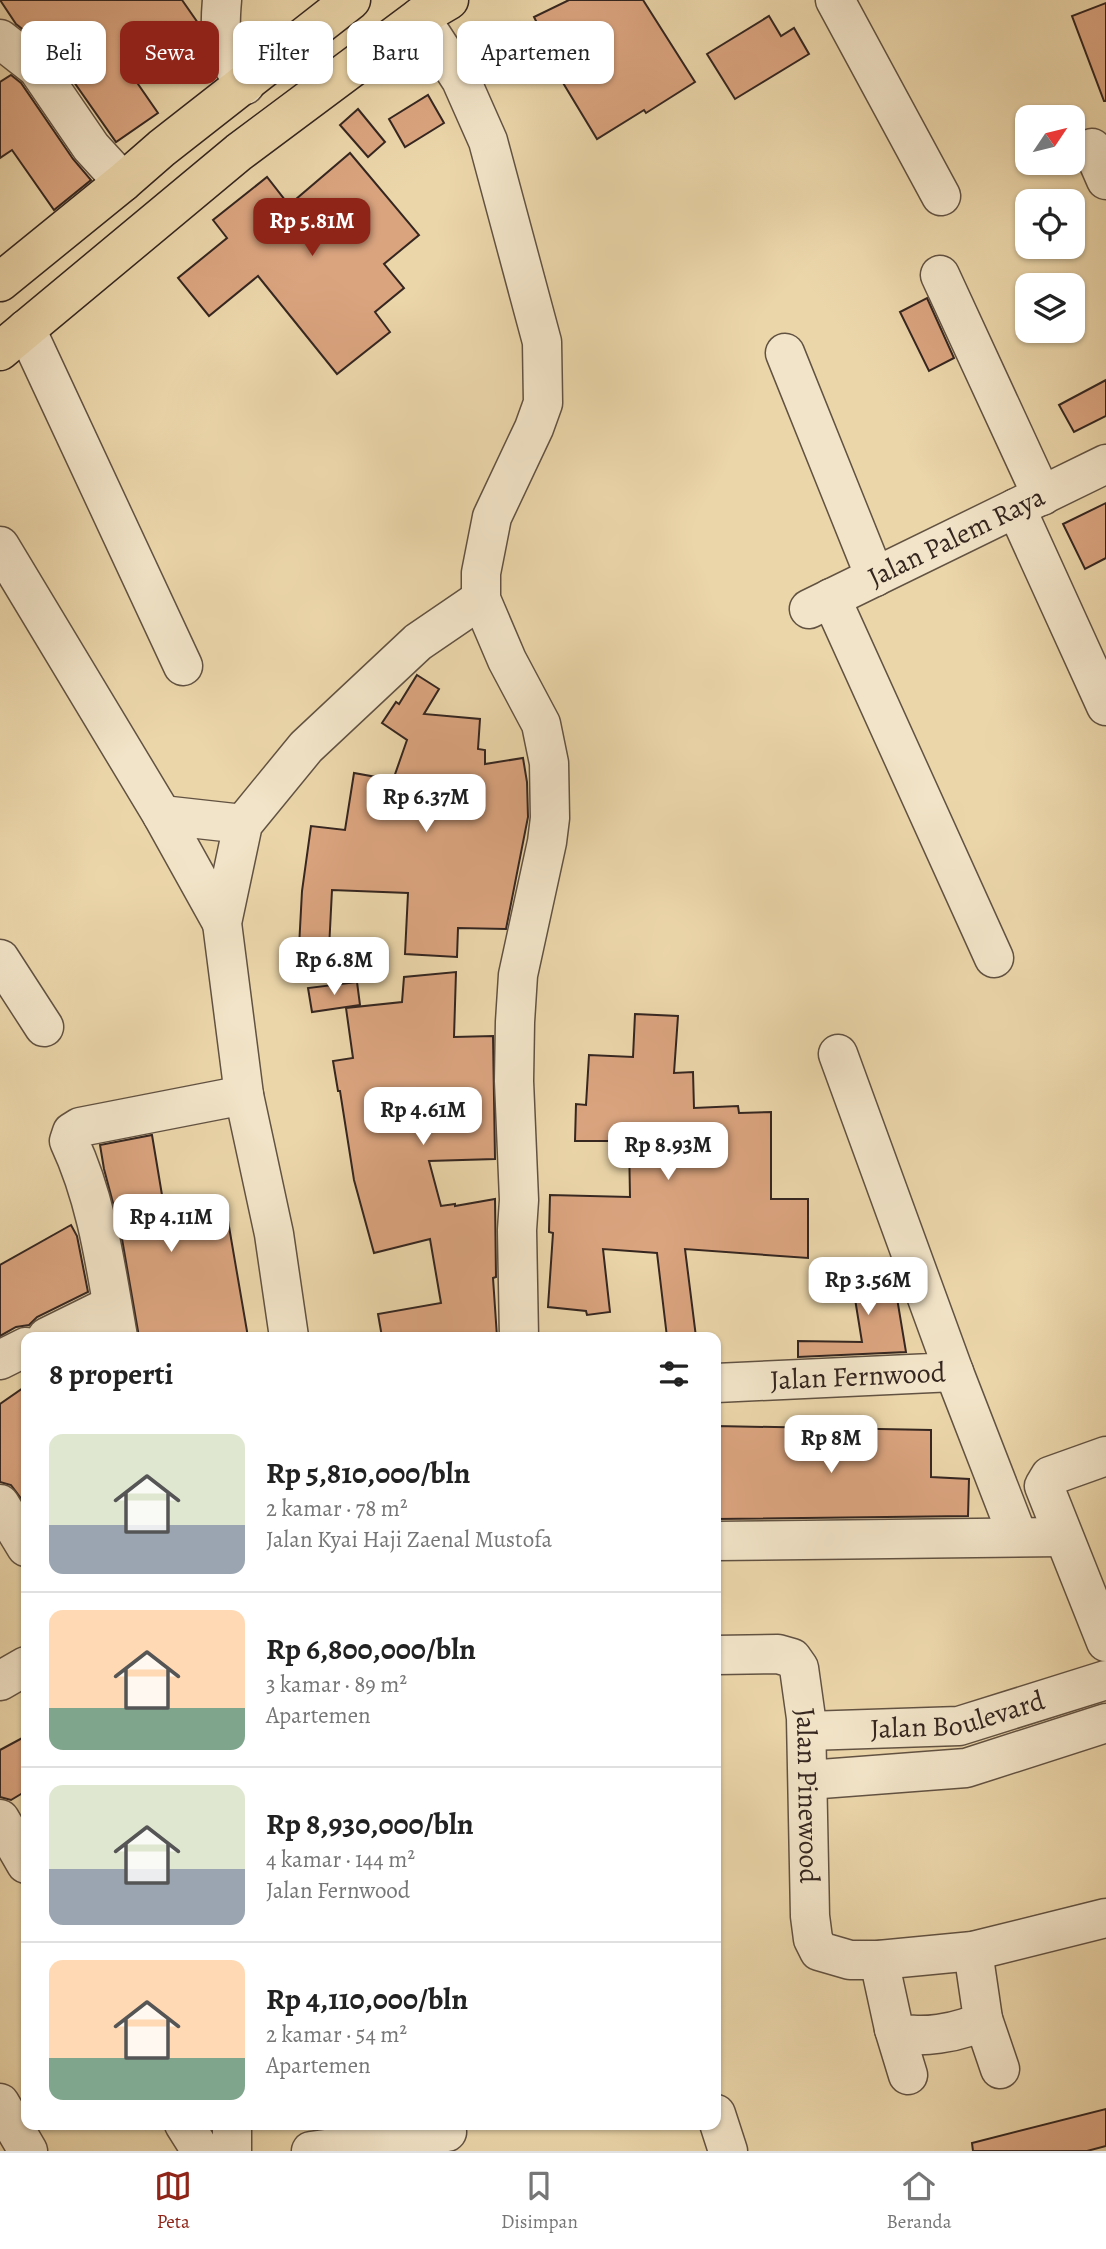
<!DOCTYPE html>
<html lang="id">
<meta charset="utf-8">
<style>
body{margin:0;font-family:Alegreya,serif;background:#f6f6f6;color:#222;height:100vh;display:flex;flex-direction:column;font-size:26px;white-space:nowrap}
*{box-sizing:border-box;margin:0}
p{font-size:23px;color:#767676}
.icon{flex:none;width:38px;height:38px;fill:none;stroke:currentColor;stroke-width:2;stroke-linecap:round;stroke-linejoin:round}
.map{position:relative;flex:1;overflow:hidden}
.panel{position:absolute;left:21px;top:1332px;width:700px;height:798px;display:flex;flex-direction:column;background:#fff;border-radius:14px;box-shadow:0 2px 5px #0004}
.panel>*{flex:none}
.guide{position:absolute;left:21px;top:21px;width:700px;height:63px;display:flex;gap:14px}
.needle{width:46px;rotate:55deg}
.buttons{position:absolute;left:1015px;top:105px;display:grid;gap:14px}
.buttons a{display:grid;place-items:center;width:70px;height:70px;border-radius:14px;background:#fff;box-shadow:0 2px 5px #0004;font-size:35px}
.price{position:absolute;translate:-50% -60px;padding:0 16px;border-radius:14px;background:#fff;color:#222;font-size:23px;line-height:46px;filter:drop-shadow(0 2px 4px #0008)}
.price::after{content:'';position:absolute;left:50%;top:42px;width:21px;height:16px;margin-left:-10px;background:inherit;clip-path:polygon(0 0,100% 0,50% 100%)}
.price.on{background:#8f2418;color:#fff}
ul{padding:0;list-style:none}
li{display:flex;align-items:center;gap:21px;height:175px;padding:0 28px}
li+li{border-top:2px solid #e0e0e0}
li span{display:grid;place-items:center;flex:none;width:196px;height:140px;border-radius:14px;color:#555}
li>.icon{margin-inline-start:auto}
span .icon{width:84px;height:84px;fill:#fffc;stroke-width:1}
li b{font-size:30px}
h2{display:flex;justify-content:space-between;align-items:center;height:84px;padding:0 28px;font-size:30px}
.tag{padding:0 24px;border-radius:14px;background:#fff;box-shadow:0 2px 5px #0004;font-size:24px;line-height:63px}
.tag.on{background:#8f2418;color:#fff}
.dock{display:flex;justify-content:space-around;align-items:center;height:98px;border-top:2px solid #e0e0e0;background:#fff;font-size:19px;color:#767676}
.dock a{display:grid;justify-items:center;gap:4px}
.dock .on{color:#8f2418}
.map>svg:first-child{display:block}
.building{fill:#daa47f;stroke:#352620;stroke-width:2}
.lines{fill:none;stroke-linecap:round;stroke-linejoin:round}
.minor-casing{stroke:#625242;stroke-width:41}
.major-casing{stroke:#352620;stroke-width:41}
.minor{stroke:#f2e4c8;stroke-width:38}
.major{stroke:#ebd6aa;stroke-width:38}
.labels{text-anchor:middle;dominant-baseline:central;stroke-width:5;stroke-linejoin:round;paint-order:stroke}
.street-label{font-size:28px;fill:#352620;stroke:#f2e4c8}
</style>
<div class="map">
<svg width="1106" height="2151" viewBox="0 0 1106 2151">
<rect width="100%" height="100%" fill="#ebd6aa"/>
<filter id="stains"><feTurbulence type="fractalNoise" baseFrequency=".00286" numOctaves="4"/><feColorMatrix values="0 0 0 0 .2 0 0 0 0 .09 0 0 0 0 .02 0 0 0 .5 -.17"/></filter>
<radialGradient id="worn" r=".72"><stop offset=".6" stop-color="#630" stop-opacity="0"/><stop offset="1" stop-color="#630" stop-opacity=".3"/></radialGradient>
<g class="building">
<polygon points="0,0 182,0 198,23 129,71 158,113 116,142 55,55 16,24"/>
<polygon points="569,0 643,0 695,82 646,113 644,110 597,139 554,68 527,81 511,48 542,33 534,17"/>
<polygon points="1106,3 1106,101 1104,101 1072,16"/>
<polygon points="769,16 781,36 794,28 809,54 735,99 707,54"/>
<polygon points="11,75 21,83 73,159 91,180 54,210 12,150 0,158 0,82"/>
<polygon points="428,95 444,123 405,147 389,119"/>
<polygon points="358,109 385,142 368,157 340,125"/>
<polygon points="350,153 419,235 384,264 404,288 375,312 390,332 337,374 258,276 209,316 178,278 227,238 213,220 267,177 289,205"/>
<polygon points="927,298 954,358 929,371 900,312"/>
<polygon points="1106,380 1106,416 1074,432 1059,405"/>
<polygon points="1106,503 1106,558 1085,569 1063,524"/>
<polygon points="417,675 439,689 424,714 480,719 478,749 485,750 485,764 523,758 527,782 528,817 506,929 458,928 457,957 405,954 408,893 332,890 329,949 299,947 302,891 311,826 345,830 354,773 393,780 407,740 382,723 396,702 399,704"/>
<polygon points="456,972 454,1037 493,1036 495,1159 429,1161 441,1206 455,1204 455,1206 495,1199 496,1277 493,1278 497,1337 382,1337 378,1314 441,1303 430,1239 374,1253 354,1180 340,1091 338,1091 333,1061 353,1058 346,1008 402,1002 404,977"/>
<polygon points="357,982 360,1005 312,1012 308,988"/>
<polygon points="635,1014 678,1016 674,1073 693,1072 694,1108 738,1106 739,1113 771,1112 771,1199 808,1199 808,1258 685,1249 696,1337 667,1337 657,1253 603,1249 610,1312 587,1315 586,1311 548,1307 553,1233 549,1232 550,1195 630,1197 629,1141 575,1141 576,1104 586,1105 589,1055 633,1057"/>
<polygon points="152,1135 167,1225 227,1215 248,1337 139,1337 121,1233 104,1169 100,1145"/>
<polygon points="71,1225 77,1236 88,1292 37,1317 29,1325 16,1327 0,1336 0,1265"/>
<polygon points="891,1262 906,1352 798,1357 798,1341 862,1342 850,1268"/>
<polygon points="26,1386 26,1505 11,1485 0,1482 0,1404"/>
<polygon points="716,1426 931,1430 931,1477 969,1479 968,1516 716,1519"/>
<polygon points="26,1736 26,1791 11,1800 0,1797 0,1750"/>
<polygon points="1106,2109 1106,2146 1087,2151 973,2151 972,2143"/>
</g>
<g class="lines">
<defs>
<g id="minor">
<path d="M 222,0 C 218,45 222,48 245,85"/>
<polyline points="835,0 941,196"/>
<polyline points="420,17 461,80 488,141 542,342 543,403 534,428 492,517 481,573 481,599 507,660 541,724 549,763 550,818 547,842 518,975 515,1022 514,1081 519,1200 517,1230 519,1337"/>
<polyline points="0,39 37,68 91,147 123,182"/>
<polyline points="1092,148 1106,180"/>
<polyline points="940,275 1042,496"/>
<polyline points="26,329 183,666"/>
<polyline points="785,353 875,577"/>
<polyline points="1016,508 1106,706"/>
<polyline points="0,546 162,815 222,923"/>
<polyline points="831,598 994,958"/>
<path id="s1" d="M 809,609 L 1106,464"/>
<polyline points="162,815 243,824"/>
<polyline points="0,959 44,1027"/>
<polyline points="47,1337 112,1305"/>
<path d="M 118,1337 C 106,1270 98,1203 69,1141 L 72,1132 L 80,1127 L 244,1095"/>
<polyline points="289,1337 274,1234 244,1095 222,923 243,824 306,747 418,642 481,599"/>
<polyline points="0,1360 26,1347"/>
<polyline points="954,1372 1018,1537"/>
<path id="s2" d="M 716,1383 L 954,1372 L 838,1054"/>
<polyline points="1106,1456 1050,1476 1044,1486 1106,1642"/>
<polyline points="0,1504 26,1547"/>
<polyline points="716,1541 1062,1537"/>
<path id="s3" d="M 716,1655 L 778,1654 L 792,1658 L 799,1668 L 806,1718 L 810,1916 L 813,1939 L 819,1951 L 850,1960 L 879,1960 L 973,1951 L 1106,1918"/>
<polyline points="0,1681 26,1666"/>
<path id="s4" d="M 807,1731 L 959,1726 L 1106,1680"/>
<polyline points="808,1780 966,1768 1106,1723"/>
<polyline points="0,1819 26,1864"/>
<path d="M 879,1960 L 894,2029 C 909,2042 969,2032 983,2019 L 973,1951"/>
<polyline points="983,2019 1000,2069"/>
<polyline points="894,2029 908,2075"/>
<polyline points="0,2103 28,2151"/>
<polyline points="716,2114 728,2151"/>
<polyline points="184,2124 201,2151"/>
<polyline points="232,2151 232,2124"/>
<polyline points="311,2151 447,2132"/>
</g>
<g id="major">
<polyline points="0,282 123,182 162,148 351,0"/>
<polyline points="0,351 239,152 420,17 449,0"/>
</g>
</defs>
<use href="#minor" class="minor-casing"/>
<use href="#major" class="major-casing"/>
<use href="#minor" class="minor"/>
<use href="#major" class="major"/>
</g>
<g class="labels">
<g class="street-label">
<text stroke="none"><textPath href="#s1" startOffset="164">Jalan Palem Raya</textPath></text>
<text stroke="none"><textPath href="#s2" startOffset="142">Jalan Fernwood</textPath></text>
<text stroke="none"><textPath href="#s4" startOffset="152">Jalan Boulevard</textPath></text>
<text stroke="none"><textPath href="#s3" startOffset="217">Jalan Pinewood</textPath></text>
</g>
</g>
<rect width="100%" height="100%" filter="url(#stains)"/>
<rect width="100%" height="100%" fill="url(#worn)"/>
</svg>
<div class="buttons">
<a><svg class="needle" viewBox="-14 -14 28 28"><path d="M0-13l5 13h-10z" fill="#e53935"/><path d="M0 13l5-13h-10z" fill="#767676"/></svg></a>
<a><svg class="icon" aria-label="locate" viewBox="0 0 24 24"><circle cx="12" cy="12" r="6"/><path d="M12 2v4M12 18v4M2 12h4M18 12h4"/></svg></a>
<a><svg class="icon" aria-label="layers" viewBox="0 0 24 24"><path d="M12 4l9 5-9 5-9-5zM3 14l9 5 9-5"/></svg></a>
</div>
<b class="price on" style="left:312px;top:258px">Rp 5.81M</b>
<b class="price" style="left:426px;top:834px">Rp 6.37M</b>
<b class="price" style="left:334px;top:997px">Rp 6.8M</b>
<b class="price" style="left:423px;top:1147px">Rp 4.61M</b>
<b class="price" style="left:668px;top:1182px">Rp 8.93M</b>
<b class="price" style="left:171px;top:1254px">Rp 4.11M</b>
<b class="price" style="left:868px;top:1317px">Rp 3.56M</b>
<b class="price" style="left:831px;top:1475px">Rp 8M</b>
<div class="guide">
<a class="tag">Beli</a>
<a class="tag on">Sewa</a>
<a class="tag">Filter</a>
<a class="tag">Baru</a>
<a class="tag">Apartemen</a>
</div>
<section class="panel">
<h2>8 properti<svg class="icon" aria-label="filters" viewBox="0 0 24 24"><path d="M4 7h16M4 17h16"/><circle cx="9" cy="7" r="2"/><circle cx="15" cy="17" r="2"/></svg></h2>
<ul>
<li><span style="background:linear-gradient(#dfe7d0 65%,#9aa5b1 0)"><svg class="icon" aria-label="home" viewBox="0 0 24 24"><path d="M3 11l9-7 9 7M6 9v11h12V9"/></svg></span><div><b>Rp 5,810,000/bln</b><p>2 kamar · 78 m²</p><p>Jalan Kyai Haji Zaenal Mustofa</p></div></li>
<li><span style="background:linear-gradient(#ffd9b3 70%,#7fa58c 0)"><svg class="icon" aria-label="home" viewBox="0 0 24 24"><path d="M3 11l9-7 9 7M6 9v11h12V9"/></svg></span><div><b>Rp 6,800,000/bln</b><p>3 kamar · 89 m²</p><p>Apartemen</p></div></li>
<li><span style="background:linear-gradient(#dfe7d0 60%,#9aa5b1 0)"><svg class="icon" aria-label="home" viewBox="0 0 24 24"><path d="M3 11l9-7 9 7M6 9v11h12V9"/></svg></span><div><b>Rp 8,930,000/bln</b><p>4 kamar · 144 m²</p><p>Jalan Fernwood</p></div></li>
<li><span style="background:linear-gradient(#ffd9b3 70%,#7fa58c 0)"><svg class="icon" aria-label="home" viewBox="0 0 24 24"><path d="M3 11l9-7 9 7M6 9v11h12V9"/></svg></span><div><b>Rp 4,110,000/bln</b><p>2 kamar · 54 m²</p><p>Apartemen</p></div></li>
</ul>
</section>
</div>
<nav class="dock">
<a class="on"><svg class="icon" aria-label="map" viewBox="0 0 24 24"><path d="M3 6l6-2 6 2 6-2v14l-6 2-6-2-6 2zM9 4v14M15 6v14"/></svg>Peta</a>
<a><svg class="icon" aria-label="saved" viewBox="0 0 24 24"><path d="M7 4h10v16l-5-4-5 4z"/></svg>Disimpan</a>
<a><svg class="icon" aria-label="home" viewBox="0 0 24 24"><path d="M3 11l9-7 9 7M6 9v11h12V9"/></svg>Beranda</a>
</nav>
